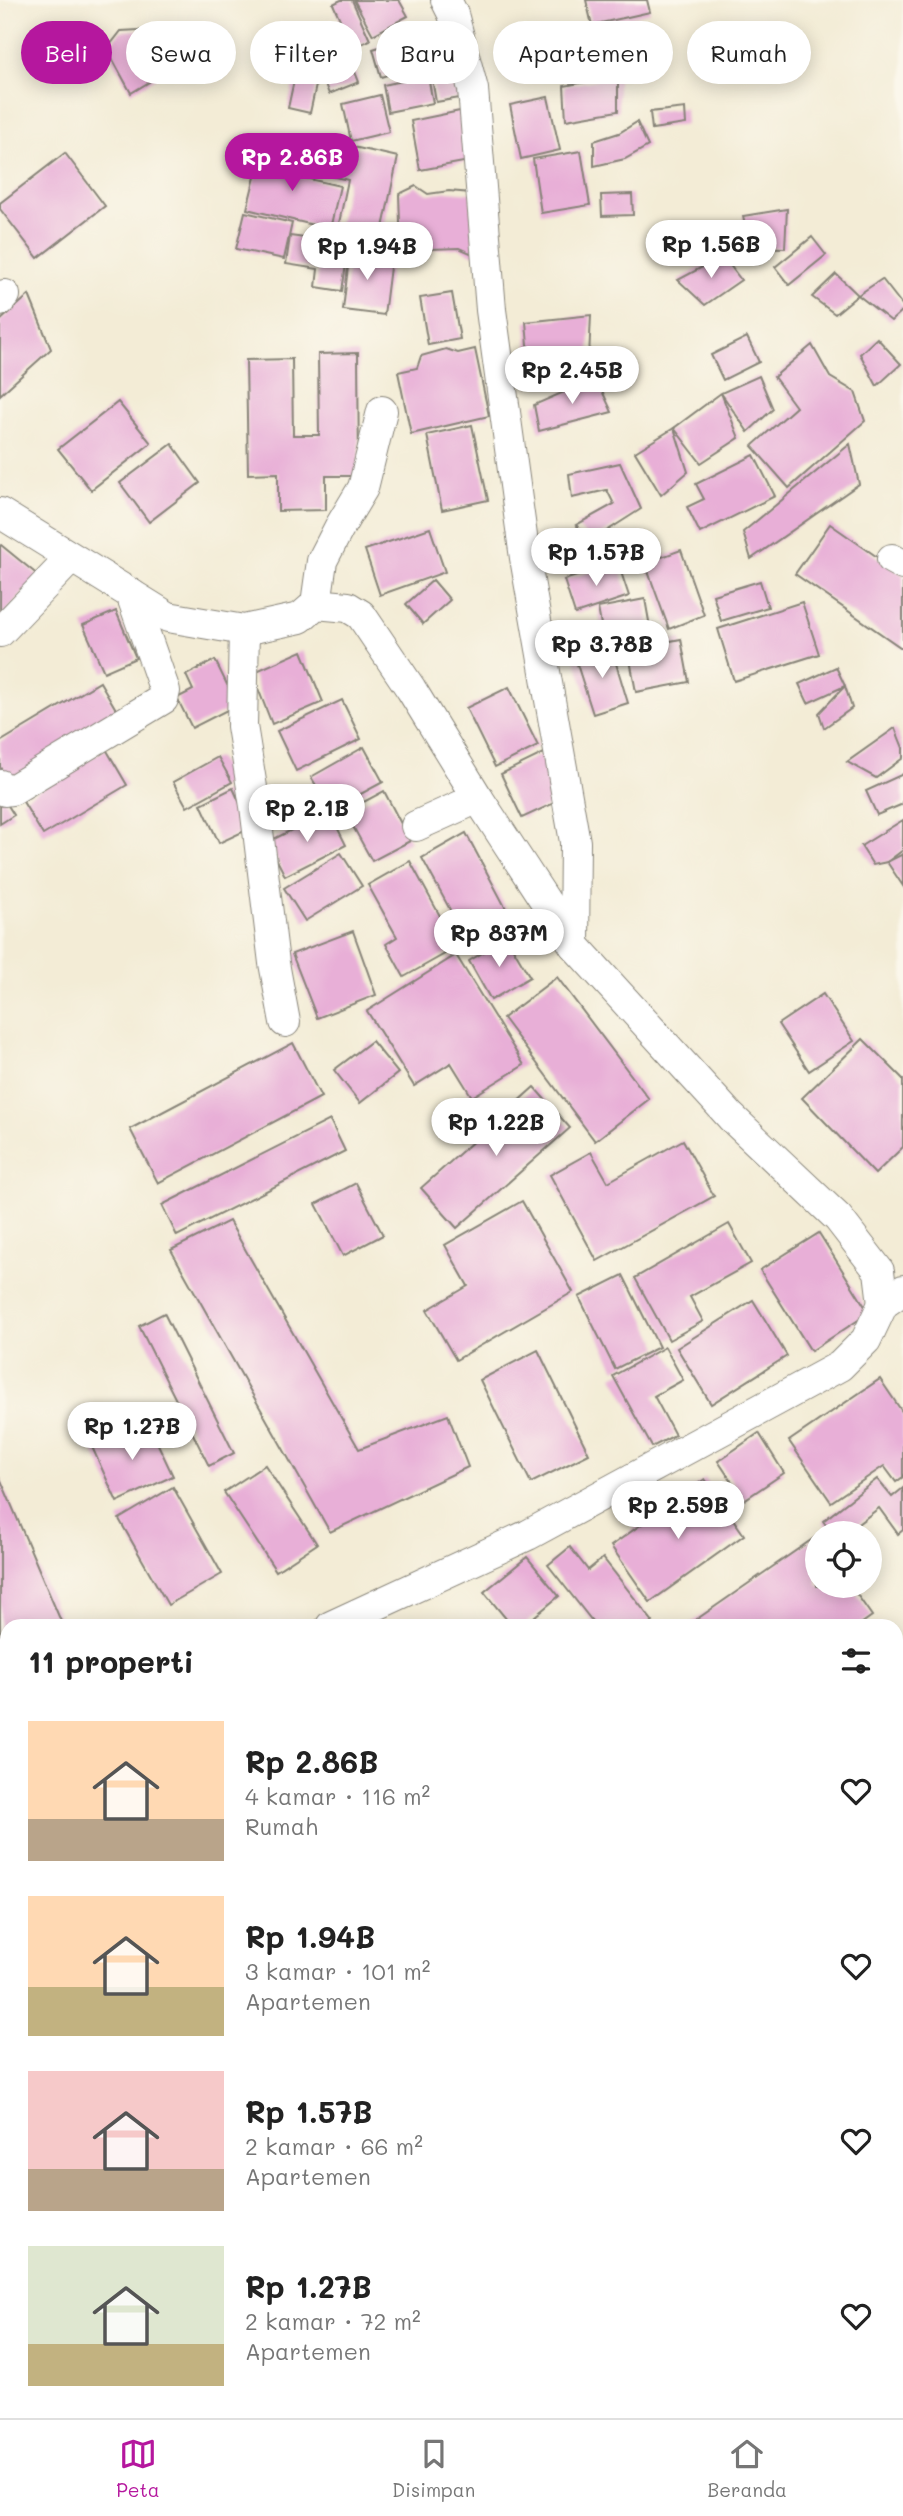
<!DOCTYPE html>
<html lang="id">
<meta charset="utf-8">
<style>
body{margin:0;font-family:Mali,sans-serif;background:#f2f2f2;color:#222;height:100vh;display:flex;flex-direction:column;font-size:26px;white-space:nowrap}
*{box-sizing:border-box;margin:0}
p{font-size:23px;color:#767676}
.icon{flex:none;width:38px;height:38px;fill:none;stroke:currentColor;stroke-width:2;stroke-linecap:round;stroke-linejoin:round}
.map{position:relative;flex:1;overflow:hidden}
.panel{position:absolute;left:0px;top:1619px;width:903px;height:800px;display:flex;flex-direction:column;background:#fff;border-radius:21px 21px 0 0;box-shadow:0 4px 18px #0003}
.panel>*{flex:none}
.hud{position:absolute;left:21px;top:21px;width:861px;height:63px;display:flex;gap:14px}
.fabs{position:absolute;left:805px;top:1521px;display:grid;gap:14px}
.fabs a{display:grid;place-items:center;width:77px;height:77px;border-radius:50%;background:#fff;box-shadow:0 4px 18px #0003;font-size:35px}
.price{position:absolute;translate:-50% -60px;padding:0 16px;border-radius:24px;background:#fff;color:#222;font-size:23px;line-height:46px;filter:drop-shadow(0 2px 4px #0008)}
.price::after{content:'';position:absolute;left:50%;top:42px;width:21px;height:16px;margin-left:-10px;background:inherit;clip-path:polygon(0 0,100% 0,50% 100%)}
.price.current{background:#b5179e;color:#fff}
ul{padding:0;list-style:none}
li{display:flex;align-items:center;gap:21px;height:175px;padding:0 28px}
li span{display:grid;place-items:center;flex:none;width:196px;height:140px;border-radius:0px;color:#555}
li>.icon{margin-inline-start:auto}
span .icon{width:84px;height:84px;fill:#fffc;stroke-width:1}
li b{font-size:30px}
h2{display:flex;justify-content:space-between;align-items:center;height:84px;padding:0 28px;font-size:30px}
.tag{padding:0 24px;border-radius:32px;background:#fff;box-shadow:0 4px 18px #0003;font-size:24px;line-height:63px}
.tag.current{background:#b5179e;color:#fff}
.menu{display:flex;justify-content:space-around;align-items:center;height:98px;border-top:2px solid #e0e0e0;background:#fff;font-size:19px;color:#767676}
.menu a{display:grid;justify-items:center;gap:4px}
.menu .current{color:#b5179e}
.map>svg:first-child{display:block}
.building{fill:#e8afd7}
.lines{fill:none;stroke-linecap:round;stroke-linejoin:round}
.lane-casing{stroke:#888479;stroke-width:17}
.street-casing{stroke:#888479;stroke-width:32}
.primary-casing{stroke:#888479;stroke-width:41}
.lane{stroke:#fff;stroke-width:14}
.street{stroke:#fff;stroke-width:30}
.primary{stroke:#f9bc8a;stroke-width:38}
</style>
<div class="map">
<svg width="903" height="2418" viewBox="0 0 903 2418">
<rect width="100%" height="100%" fill="#fbf7ec"/>
<filter id="ink" filterUnits="userSpaceOnUse"><feTurbulence type="fractalNoise" baseFrequency=".0143" numOctaves="2"/><feDisplacementMap in="SourceGraphic" scale="14" xChannelSelector="R" yChannelSelector="G"/><feConvolveMatrix kernelMatrix="1 2 1 2 8 2 1 2 1" color-interpolation-filters="sRGB"/></filter>
<filter id="wash" filterUnits="userSpaceOnUse"><feTurbulence type="fractalNoise" baseFrequency=".00686" numOctaves="4" result="noise"/><feDisplacementMap in="SourceGraphic" scale="28" xChannelSelector="R" yChannelSelector="G"/><feGaussianBlur stdDeviation="1.57" result="paint"/><feColorMatrix in="noise" values="0 0 0 0 0 0 0 0 0 0 0 0 0 0 0 0 0 1.4 0 .05"/><feComposite in="paint" operator="in"/></filter>
<g filter="url(#wash)">
<rect width="100%" height="100%" fill="#f3ecd6"/>
<g id="blocks">
<g class="building">
<polygon points="341,0 352,0 370,40 353,48 333,4"/>
<polygon points="354,0 399,0 408,16 373,35"/>
<polygon points="586,0 647,0 650,12 592,25"/>
<polygon points="139,30 164,73 131,93 107,49 121,31"/>
<polygon points="434,30 442,58 381,77 373,49"/>
<polygon points="339,32 359,82 329,94 309,44"/>
<polygon points="539,46 542,71 514,79 512,55"/>
<polygon points="454,62 460,98 436,102 430,67"/>
<polygon points="296,71 318,76 310,113 288,108"/>
<polygon points="428,76 433,103 388,112 383,85"/>
<polygon points="618,76 618,111 566,120 564,86"/>
<polygon points="380,95 389,132 351,141 343,104"/>
<polygon points="548,97 560,150 521,159 510,105"/>
<polygon points="685,108 686,124 652,129 650,112"/>
<polygon points="460,111 469,161 420,170 411,121"/>
<polygon points="637,122 648,146 625,159 594,166 594,141 619,133"/>
<polygon points="309,137 398,157 381,237 338,228 348,180 302,169"/>
<polygon points="581,151 590,205 541,213 533,159"/>
<polygon points="65,153 105,206 38,258 0,209 0,203"/>
<polygon points="261,153 299,162 296,176 340,186 330,229 247,209"/>
<polygon points="416,186 428,194 449,191 471,193 475,255 459,248 401,250 399,194"/>
<polygon points="632,194 633,215 602,216 601,195"/>
<polygon points="787,209 785,248 749,247 743,216"/>
<polygon points="245,212 292,223 284,259 236,249"/>
<polygon points="290,236 349,244 342,291 316,287 318,269 286,264"/>
<polygon points="812,237 826,255 789,285 775,267"/>
<polygon points="364,247 391,259 384,315 343,310 350,250"/>
<polygon points="723,256 741,280 705,305 678,280"/>
<polygon points="836,274 858,295 835,314 812,297"/>
<polygon points="882,279 903,306 903,310 891,321 858,295"/>
<polygon points="452,293 460,339 428,345 420,298"/>
<polygon points="29,295 51,349 0,395 0,321"/>
<polygon points="591,315 589,358 530,367 526,322"/>
<polygon points="747,337 759,362 723,380 711,355"/>
<polygon points="877,338 901,364 877,386 860,354"/>
<polygon points="812,345 830,377 855,392 865,421 789,488 752,446 796,407 774,377"/>
<polygon points="446,349 458,353 475,349 489,416 411,434 398,372 417,368 421,356"/>
<polygon points="358,353 359,476 326,476 326,510 278,511 278,473 248,474 246,360 292,359 293,435 319,435 318,354"/>
<polygon points="759,376 773,409 748,432 721,393 739,438 701,463 674,428 721,393"/>
<polygon points="596,378 612,412 539,431 534,405"/>
<polygon points="118,402 151,443 91,490 58,449"/>
<polygon points="472,425 488,500 442,510 427,435"/>
<polygon points="674,428 688,472 661,495 635,452"/>
<polygon points="172,444 200,483 149,522 120,483"/>
<polygon points="850,444 859,484 751,559 743,532"/>
<polygon points="754,455 775,496 700,533 687,507 704,499 696,484"/>
<polygon points="620,463 641,509 591,541 576,525 614,504 607,490 572,498 569,474"/>
<polygon points="830,524 903,575 903,649 795,574"/>
<polygon points="430,528 445,572 380,595 365,550"/>
<polygon points="1,545 39,576 0,618 0,546"/>
<polygon points="681,550 704,615 669,629 645,563"/>
<polygon points="618,563 629,596 575,614 564,580"/>
<polygon points="433,580 450,600 423,624 406,604"/>
<polygon points="760,581 768,607 721,621 713,595"/>
<polygon points="645,599 652,638 605,647 598,608"/>
<polygon points="802,602 819,654 734,681 718,629"/>
<polygon points="116,611 136,658 104,672 83,625"/>
<polygon points="681,639 689,682 636,692 628,649"/>
<polygon points="611,647 628,703 593,714 575,658"/>
<polygon points="302,651 323,702 272,724 252,673"/>
<polygon points="215,660 237,705 192,728 177,698 193,690 186,675"/>
<polygon points="836,667 845,686 808,703 799,684"/>
<polygon points="100,682 121,718 10,784 0,767 0,742"/>
<polygon points="845,686 852,708 824,728 819,713"/>
<polygon points="509,687 538,746 495,767 466,708"/>
<polygon points="342,700 361,739 296,771 277,731"/>
<polygon points="895,728 903,748 903,758 876,778 847,762"/>
<polygon points="364,747 383,782 331,810 311,777"/>
<polygon points="106,749 127,785 43,835 22,800"/>
<polygon points="544,753 565,798 522,818 501,774"/>
<polygon points="218,757 232,782 187,807 173,782"/>
<polygon points="903,774 903,804 877,815 866,791"/>
<polygon points="233,788 251,828 219,843 201,804"/>
<polygon points="384,791 410,841 372,861 345,812"/>
<polygon points="0,793 14,815 0,824"/>
<polygon points="329,811 346,845 285,876 268,842"/>
<polygon points="903,820 903,850 887,862 873,865 861,846"/>
<polygon points="466,833 512,920 468,943 422,858"/>
<polygon points="341,853 362,886 305,921 284,888"/>
<polygon points="903,854 903,886 887,862"/>
<polygon points="410,861 457,947 404,977 386,944 397,937 368,885"/>
<polygon points="353,931 376,995 317,1018 292,954"/>
<polygon points="507,938 530,977 491,1000 469,961"/>
<polygon points="456,955 524,1065 472,1097 451,1063 414,1086 367,1011"/>
<polygon points="557,977 649,1099 595,1141 503,1018"/>
<polygon points="823,994 854,1041 809,1071 778,1024"/>
<polygon points="863,1039 903,1079 903,1147 875,1174 802,1098"/>
<polygon points="372,1041 398,1073 360,1103 334,1070"/>
<polygon points="293,1043 321,1097 158,1183 130,1129"/>
<polygon points="534,1087 570,1128 457,1228 421,1188"/>
<polygon points="330,1120 345,1151 177,1236 162,1205"/>
<polygon points="683,1140 714,1196 597,1261 550,1175 591,1152 608,1182"/>
<polygon points="356,1183 383,1235 343,1256 316,1204"/>
<polygon points="522,1201 573,1292 456,1360 427,1310 468,1286 445,1245"/>
<polygon points="229,1221 359,1449 448,1415 468,1467 330,1532 171,1250"/>
<polygon points="729,1224 751,1263 690,1297 703,1321 669,1340 635,1278"/>
<polygon points="819,1233 869,1313 811,1351 760,1270"/>
<polygon points="623,1275 659,1347 615,1369 579,1297"/>
<polygon points="753,1300 787,1356 711,1404 677,1348"/>
<polygon points="164,1313 234,1453 209,1466 139,1326"/>
<polygon points="665,1347 683,1380 654,1396 675,1435 652,1447 613,1376"/>
<polygon points="538,1350 589,1454 531,1483 480,1380"/>
<polygon points="880,1379 903,1413 903,1477 896,1482 884,1466 831,1502 789,1441"/>
<polygon points="147,1421 173,1476 117,1502 92,1447"/>
<polygon points="759,1433 784,1473 744,1500 718,1461"/>
<polygon points="265,1465 317,1544 276,1571 224,1492"/>
<polygon points="0,1478 63,1626 7,1626 7,1683 0,1667"/>
<polygon points="705,1479 744,1535 650,1602 611,1546"/>
<polygon points="877,1479 892,1497 903,1488 903,1530 898,1534 879,1508 846,1533 832,1533 823,1521"/>
<polygon points="173,1487 222,1574 168,1605 119,1519"/>
<polygon points="817,1536 817,1586 851,1586 872,1616 858,1626 687,1626"/>
<polygon points="570,1547 588,1570 603,1558 653,1622 649,1626 596,1626 548,1565"/>
<polygon points="527,1557 559,1596 523,1626 512,1626 484,1592"/>
<polygon points="903,1728 903,1875 896,1880 896,1733"/>
<polygon points="903,2042 903,2090 896,2092 896,2044"/>
<polygon points="903,2136 903,2169 896,2160 896,2142"/>
<polygon points="553,2412 570,2412 573,2418 542,2418"/>
<polygon points="693,2412 759,2412 751,2418 698,2418"/>
<polygon points="827,2412 865,2412 867,2416 864,2418 818,2418"/>
</g>
</g>
</g>
<g filter="url(#ink)">
<use href="#blocks" fill-opacity="0" stroke="#888479" stroke-width="2"/>
<g class="lines">
<defs>
<g id="lane">
<polyline points="896,1901 902,1894"/>
<polyline points="0,2021 7,2035"/>
</g>
<g id="street">
<polyline points="446,0 453,14 473,89 491,310 525,558 575,842 574,945"/>
<polyline points="0,301 5,295"/>
<polyline points="0,513 168,617 244,630 300,618 316,604 348,607 361,615 411,689 478,798 574,945 731,1117 838,1218 879,1271 883,1304"/>
<polyline points="892,559 903,565"/>
<polyline points="316,604 322,561 339,528 363,488 382,411"/>
<polyline points="244,630 242,726 255,806 274,963 285,1022"/>
<polyline points="0,632 71,558"/>
<polyline points="0,785 5,791 12,790 163,699 165,691 131,594"/>
<polyline points="416,826 478,798"/>
<polyline points="331,1626 528,1535 840,1366 866,1340 883,1304 903,1290"/>
<polyline points="0,2253 7,2264"/>
<polyline points="896,2327 903,2322"/>
<polyline points="111,2412 115,2418"/>
<polyline points="22,2418 33,2412"/>
<polyline points="773,2418 782,2412"/>
</g>
<g id="primary">
<polyline points="0,1779 7,1775"/>
<polyline points="896,2008 903,2008"/>
</g>
</defs>
<use href="#lane" class="lane-casing"/>
<use href="#street" class="street-casing"/>
<use href="#primary" class="primary-casing"/>
<use href="#lane" class="lane"/>
<use href="#street" class="street"/>
<use href="#primary" class="primary"/>
</g>
</g>
</svg>
<div class="fabs">
<a><svg class="icon" aria-label="locate" viewBox="0 0 24 24"><circle cx="12" cy="12" r="6"/><path d="M12 2v4M12 18v4M2 12h4M18 12h4"/></svg></a>
</div>
<b class="price current" style="left:292px;top:193px">Rp 2.86B</b>
<b class="price" style="left:711px;top:280px">Rp 1.56B</b>
<b class="price" style="left:367px;top:282px">Rp 1.94B</b>
<b class="price" style="left:572px;top:406px">Rp 2.45B</b>
<b class="price" style="left:596px;top:588px">Rp 1.57B</b>
<b class="price" style="left:602px;top:680px">Rp 3.78B</b>
<b class="price" style="left:307px;top:844px">Rp 2.1B</b>
<b class="price" style="left:499px;top:969px">Rp 837M</b>
<b class="price" style="left:496px;top:1158px">Rp 1.22B</b>
<b class="price" style="left:132px;top:1462px">Rp 1.27B</b>
<b class="price" style="left:678px;top:1541px">Rp 2.59B</b>
<div class="hud">
<a class="tag current">Beli</a>
<a class="tag">Sewa</a>
<a class="tag">Filter</a>
<a class="tag">Baru</a>
<a class="tag">Apartemen</a>
<a class="tag">Rumah</a>
</div>
<section class="panel">
<h2>11 properti<svg class="icon" aria-label="filters" viewBox="0 0 24 24"><path d="M4 7h16M4 17h16"/><circle cx="9" cy="7" r="2"/><circle cx="15" cy="17" r="2"/></svg></h2>
<ul>
<li><span style="background:linear-gradient(#ffd9b3 70%,#b9a48a 0)"><svg class="icon" aria-label="home" viewBox="0 0 24 24"><path d="M3 11l9-7 9 7M6 9v11h12V9"/></svg></span><div><b>Rp 2.86B</b><p>4 kamar · 116 m²</p><p>Rumah</p></div><svg class="icon" aria-label="heart" viewBox="0 0 24 24"><path d="M12 20l-8-8c-3-5 5-10 8-4 3-6 11-1 8 4z"/></svg></li>
<li><span style="background:linear-gradient(#ffd9b3 65%,#c2b280 0)"><svg class="icon" aria-label="home" viewBox="0 0 24 24"><path d="M3 11l9-7 9 7M6 9v11h12V9"/></svg></span><div><b>Rp 1.94B</b><p>3 kamar · 101 m²</p><p>Apartemen</p></div><svg class="icon" aria-label="heart" viewBox="0 0 24 24"><path d="M12 20l-8-8c-3-5 5-10 8-4 3-6 11-1 8 4z"/></svg></li>
<li><span style="background:linear-gradient(#f6c9c9 70%,#b9a48a 0)"><svg class="icon" aria-label="home" viewBox="0 0 24 24"><path d="M3 11l9-7 9 7M6 9v11h12V9"/></svg></span><div><b>Rp 1.57B</b><p>2 kamar · 66 m²</p><p>Apartemen</p></div><svg class="icon" aria-label="heart" viewBox="0 0 24 24"><path d="M12 20l-8-8c-3-5 5-10 8-4 3-6 11-1 8 4z"/></svg></li>
<li><span style="background:linear-gradient(#dfe7d0 70%,#c2b280 0)"><svg class="icon" aria-label="home" viewBox="0 0 24 24"><path d="M3 11l9-7 9 7M6 9v11h12V9"/></svg></span><div><b>Rp 1.27B</b><p>2 kamar · 72 m²</p><p>Apartemen</p></div><svg class="icon" aria-label="heart" viewBox="0 0 24 24"><path d="M12 20l-8-8c-3-5 5-10 8-4 3-6 11-1 8 4z"/></svg></li>
</ul>
</section>
</div>
<nav class="menu">
<a class="current"><svg class="icon" aria-label="map" viewBox="0 0 24 24"><path d="M3 6l6-2 6 2 6-2v14l-6 2-6-2-6 2zM9 4v14M15 6v14"/></svg>Peta</a>
<a><svg class="icon" aria-label="saved" viewBox="0 0 24 24"><path d="M7 4h10v16l-5-4-5 4z"/></svg>Disimpan</a>
<a><svg class="icon" aria-label="home" viewBox="0 0 24 24"><path d="M3 11l9-7 9 7M6 9v11h12V9"/></svg>Beranda</a>
</nav>
